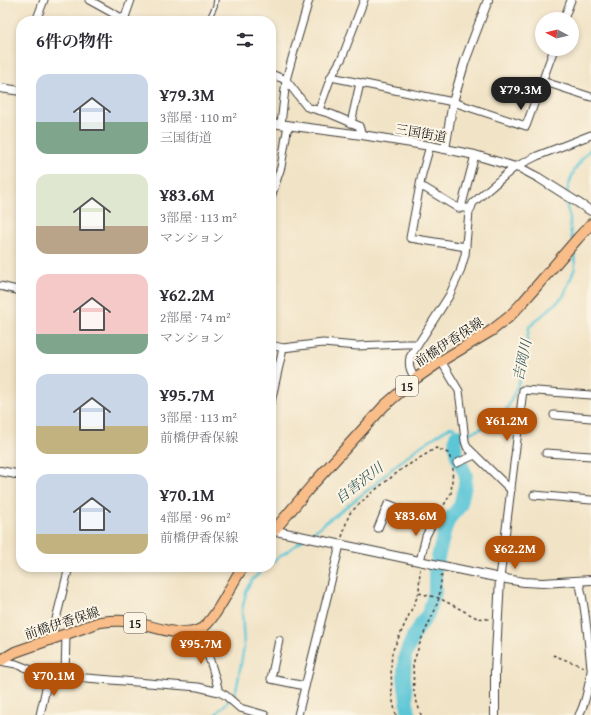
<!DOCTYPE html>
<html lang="ja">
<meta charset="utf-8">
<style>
body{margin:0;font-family:"Gentium Book Plus","Noto Serif JP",serif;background:#f7f7f7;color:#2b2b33;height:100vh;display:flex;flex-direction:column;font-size:15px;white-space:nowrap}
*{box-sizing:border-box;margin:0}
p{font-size:13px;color:#7c7c81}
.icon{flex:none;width:22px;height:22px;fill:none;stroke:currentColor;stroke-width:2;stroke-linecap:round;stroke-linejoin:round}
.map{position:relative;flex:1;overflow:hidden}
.sheet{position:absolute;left:16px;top:16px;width:260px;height:556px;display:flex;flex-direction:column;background:#fff;border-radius:16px;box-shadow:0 2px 6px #0003}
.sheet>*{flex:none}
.needle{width:26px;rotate:277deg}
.tools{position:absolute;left:535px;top:12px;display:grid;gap:8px}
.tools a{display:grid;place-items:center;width:44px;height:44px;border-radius:50%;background:#fff;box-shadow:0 2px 6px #0003;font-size:20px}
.price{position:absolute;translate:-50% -34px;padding:0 9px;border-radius:14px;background:#b45309;color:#fff;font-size:13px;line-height:26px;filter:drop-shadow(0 1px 2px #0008)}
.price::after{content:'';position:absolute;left:50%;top:24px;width:12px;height:9px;margin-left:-6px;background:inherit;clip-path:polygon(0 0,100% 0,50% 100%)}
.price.active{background:#222;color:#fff}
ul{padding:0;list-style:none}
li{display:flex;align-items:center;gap:12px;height:100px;padding:0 20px}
li span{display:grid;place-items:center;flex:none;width:112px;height:80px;border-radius:12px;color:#555}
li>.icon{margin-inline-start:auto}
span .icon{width:48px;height:48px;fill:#fffc;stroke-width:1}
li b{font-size:17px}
h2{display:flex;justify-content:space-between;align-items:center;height:48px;padding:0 20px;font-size:17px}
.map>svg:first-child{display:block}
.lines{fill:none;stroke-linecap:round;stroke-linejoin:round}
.stream{stroke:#5cc6d7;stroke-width:2.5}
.river{stroke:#5cc6d7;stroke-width:14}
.service-casing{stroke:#3c3a36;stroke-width:5.5}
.minor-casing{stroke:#3c3a36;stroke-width:9}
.tertiary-casing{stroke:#3c3a36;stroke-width:10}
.primary-casing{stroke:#3c3a36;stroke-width:12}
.path{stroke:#3c3a36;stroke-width:1.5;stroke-dasharray:3 3;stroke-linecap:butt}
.service{stroke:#fff;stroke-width:3.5}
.minor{stroke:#fff;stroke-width:7}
.tertiary{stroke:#fff;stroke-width:8}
.primary{stroke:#f8bd88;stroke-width:10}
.labels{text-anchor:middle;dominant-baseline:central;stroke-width:4;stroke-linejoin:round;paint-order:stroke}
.shield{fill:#fcf5e5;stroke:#5f5d58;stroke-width:1}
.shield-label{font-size:12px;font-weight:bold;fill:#1c1c1c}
.street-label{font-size:13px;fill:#1c1c1c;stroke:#fcf5e5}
.water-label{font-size:14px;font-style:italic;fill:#32585d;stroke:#fcf5e5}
</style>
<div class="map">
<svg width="591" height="715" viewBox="0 0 591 715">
<rect width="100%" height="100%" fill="#fcf5e5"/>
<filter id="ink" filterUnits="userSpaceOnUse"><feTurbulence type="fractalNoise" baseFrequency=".025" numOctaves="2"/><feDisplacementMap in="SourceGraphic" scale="8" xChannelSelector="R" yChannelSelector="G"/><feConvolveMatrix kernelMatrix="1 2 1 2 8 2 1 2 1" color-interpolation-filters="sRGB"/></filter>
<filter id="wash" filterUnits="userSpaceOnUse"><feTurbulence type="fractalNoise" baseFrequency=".012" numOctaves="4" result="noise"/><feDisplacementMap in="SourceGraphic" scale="16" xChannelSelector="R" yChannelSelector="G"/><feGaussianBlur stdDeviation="0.9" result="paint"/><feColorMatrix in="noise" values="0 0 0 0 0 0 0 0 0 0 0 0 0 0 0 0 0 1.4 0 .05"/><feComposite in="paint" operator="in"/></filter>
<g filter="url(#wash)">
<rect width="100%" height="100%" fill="#f1e3c6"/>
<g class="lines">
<g class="stream">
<polyline points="572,239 570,227 570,218 566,204 568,187 574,171 584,156 591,149"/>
<polyline points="308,536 372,487 395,466 419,447 450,427 455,428 458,436 478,430 489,425 507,409 522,375 529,327 563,297 575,268 574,248"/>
<polyline points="271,563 304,539"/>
<polyline points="215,715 234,695 237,686 244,647 242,610 247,588 253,579 266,567"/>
</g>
<polyline class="river" points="410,715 408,710 404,677 405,656 414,635 428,614 435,592 435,570 445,529 449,519 460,506 465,486 466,475 457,456 455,446 456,436 458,436"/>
</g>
</g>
<g filter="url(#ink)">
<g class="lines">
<defs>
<polyline id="service" points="208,21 215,6 216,0"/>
<g id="minor">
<polyline points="89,0 127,21"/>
<polyline points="564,19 571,0"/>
<polyline points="124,20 131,0"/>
<polyline points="36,21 44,0"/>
<polyline points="271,74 286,80 307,107 331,114 359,126 362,135"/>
<polyline points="331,77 453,102 526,126 554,49"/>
<polyline points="542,81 591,97"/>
<polyline points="319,110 331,77 342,58 364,0"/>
<polyline points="351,123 360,83"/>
<polyline points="281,124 286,80 296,44 309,0"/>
<polyline points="430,146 422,174 410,238 466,247"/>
<polyline points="420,187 425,188 458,208 471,208"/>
<polyline points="271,197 281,167 288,125"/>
<polyline points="461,208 475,155"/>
<polyline points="0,286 21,291"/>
<polyline points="271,345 283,348 323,343 357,346 405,344 417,344"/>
<polyline points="441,361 459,391 463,422 465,441 467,447 511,490"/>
<path d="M 415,379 C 411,371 408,367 410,357 L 449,296 L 460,272 L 465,255 L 469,212 L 473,203 L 482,195 L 515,167 L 537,156 L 591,135"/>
<polyline points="271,402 283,348"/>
<polyline points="554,415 591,418"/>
<polyline points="546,453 591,456"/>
<polyline points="457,463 475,455"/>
<polyline points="534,495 591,500"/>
<polyline points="378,528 388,504 433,522"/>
<polyline points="420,561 426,536 434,520"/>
<polyline points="500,578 523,390 591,395"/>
<path d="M 579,581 C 586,609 588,638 591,668"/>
<path d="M 198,631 C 208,651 214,672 219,692"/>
<polyline points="51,639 69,567"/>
<polyline points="279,640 271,679 305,686"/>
<polyline points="0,661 16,664 39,673 49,675 198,687 219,692 225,695 240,708 265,715"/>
<polyline points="65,676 66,634"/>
<polyline points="40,715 49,675"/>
<polyline points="298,715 340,545"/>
<path d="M 579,715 C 586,703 589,684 591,671"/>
</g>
<g id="tertiary">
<polyline points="0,88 21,91"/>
<polyline points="271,123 362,135 430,146 475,155 522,169 539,178 591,211"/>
<polyline points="445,149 453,102 465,61 488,0"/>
<polyline points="0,471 21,475"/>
<polyline points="271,530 500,578 524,582 543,583 591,580"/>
<polyline points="495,715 495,673 500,578"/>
</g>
<g id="primary">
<polyline points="271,534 314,483 384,406 415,379 441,361 491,331 509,317 523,302 578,238 591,224"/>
<path d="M 0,661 L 15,652 L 100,622 C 108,621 116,620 124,621 C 148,622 188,645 207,624 C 222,608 230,585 243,567"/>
</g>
</defs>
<use href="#service" class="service-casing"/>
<use href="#minor" class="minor-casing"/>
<use href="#tertiary" class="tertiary-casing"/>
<use href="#primary" class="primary-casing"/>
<g class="path">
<polyline points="438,515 444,505 451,493 453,468"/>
<polyline points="342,537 347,520 350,513 370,494 402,469 436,448 448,453 451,460"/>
<polyline points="419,593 439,598 477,618 489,619"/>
<polyline points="553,655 584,667"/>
<polyline points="396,715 392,697 391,667 392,652 419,593 420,569"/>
<polyline points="421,715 414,693 413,664 421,640 435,610 439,598 442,573"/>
</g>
<use href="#service" class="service"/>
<use href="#minor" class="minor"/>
<use href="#tertiary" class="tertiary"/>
<use href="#primary" class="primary"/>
</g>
</g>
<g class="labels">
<g class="shield">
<rect x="396" y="376" width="22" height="20" rx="3"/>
<rect x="124" y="613" width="22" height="20" rx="3"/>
</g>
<g class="shield-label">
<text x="407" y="386">15</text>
<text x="135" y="623">15</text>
</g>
<g class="street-label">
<text transform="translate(421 133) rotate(10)">三国街道</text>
<text transform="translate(449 342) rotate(-33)">前橋伊香保線</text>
<text transform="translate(62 623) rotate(-18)">前橋伊香保線</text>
</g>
<g class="water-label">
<text transform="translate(522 360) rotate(-78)">吉岡川</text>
<text transform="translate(359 483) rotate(-38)">自害沢川</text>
</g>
</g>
</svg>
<div class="tools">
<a><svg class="needle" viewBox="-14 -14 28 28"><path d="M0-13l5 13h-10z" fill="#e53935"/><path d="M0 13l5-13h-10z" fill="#7c7c81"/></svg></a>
</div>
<b class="price active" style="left:521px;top:111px">¥79.3M</b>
<b class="price" style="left:507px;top:442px">¥61.2M</b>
<b class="price" style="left:416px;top:537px">¥83.6M</b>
<b class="price" style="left:515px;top:570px">¥62.2M</b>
<b class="price" style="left:201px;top:665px">¥95.7M</b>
<b class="price" style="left:54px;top:697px">¥70.1M</b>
<section class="sheet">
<h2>6件の物件<svg class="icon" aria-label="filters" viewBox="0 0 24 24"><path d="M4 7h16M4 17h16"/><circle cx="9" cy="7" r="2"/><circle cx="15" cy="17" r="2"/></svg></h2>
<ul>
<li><span style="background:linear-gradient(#c9d6e8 60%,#7fa58c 0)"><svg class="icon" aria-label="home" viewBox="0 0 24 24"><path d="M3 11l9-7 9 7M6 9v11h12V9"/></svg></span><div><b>¥79.3M</b><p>3部屋 · 110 m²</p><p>三国街道</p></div></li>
<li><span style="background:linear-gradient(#dfe7d0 65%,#b9a48a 0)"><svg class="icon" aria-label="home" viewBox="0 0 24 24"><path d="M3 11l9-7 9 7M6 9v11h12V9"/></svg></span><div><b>¥83.6M</b><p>3部屋 · 113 m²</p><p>マンション</p></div></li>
<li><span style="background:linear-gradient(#f6c9c9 75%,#7fa58c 0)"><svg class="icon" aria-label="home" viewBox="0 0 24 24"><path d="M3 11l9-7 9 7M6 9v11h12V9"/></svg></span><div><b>¥62.2M</b><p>2部屋 · 74 m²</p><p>マンション</p></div></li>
<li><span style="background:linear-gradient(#c9d6e8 65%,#c2b280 0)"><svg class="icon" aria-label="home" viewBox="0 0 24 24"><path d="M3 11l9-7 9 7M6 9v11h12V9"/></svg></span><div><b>¥95.7M</b><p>3部屋 · 113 m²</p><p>前橋伊香保線</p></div></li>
<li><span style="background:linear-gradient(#c9d6e8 75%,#c2b280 0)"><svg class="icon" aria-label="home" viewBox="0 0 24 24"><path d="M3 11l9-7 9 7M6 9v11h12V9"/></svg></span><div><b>¥70.1M</b><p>4部屋 · 96 m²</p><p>前橋伊香保線</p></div></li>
</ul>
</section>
</div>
